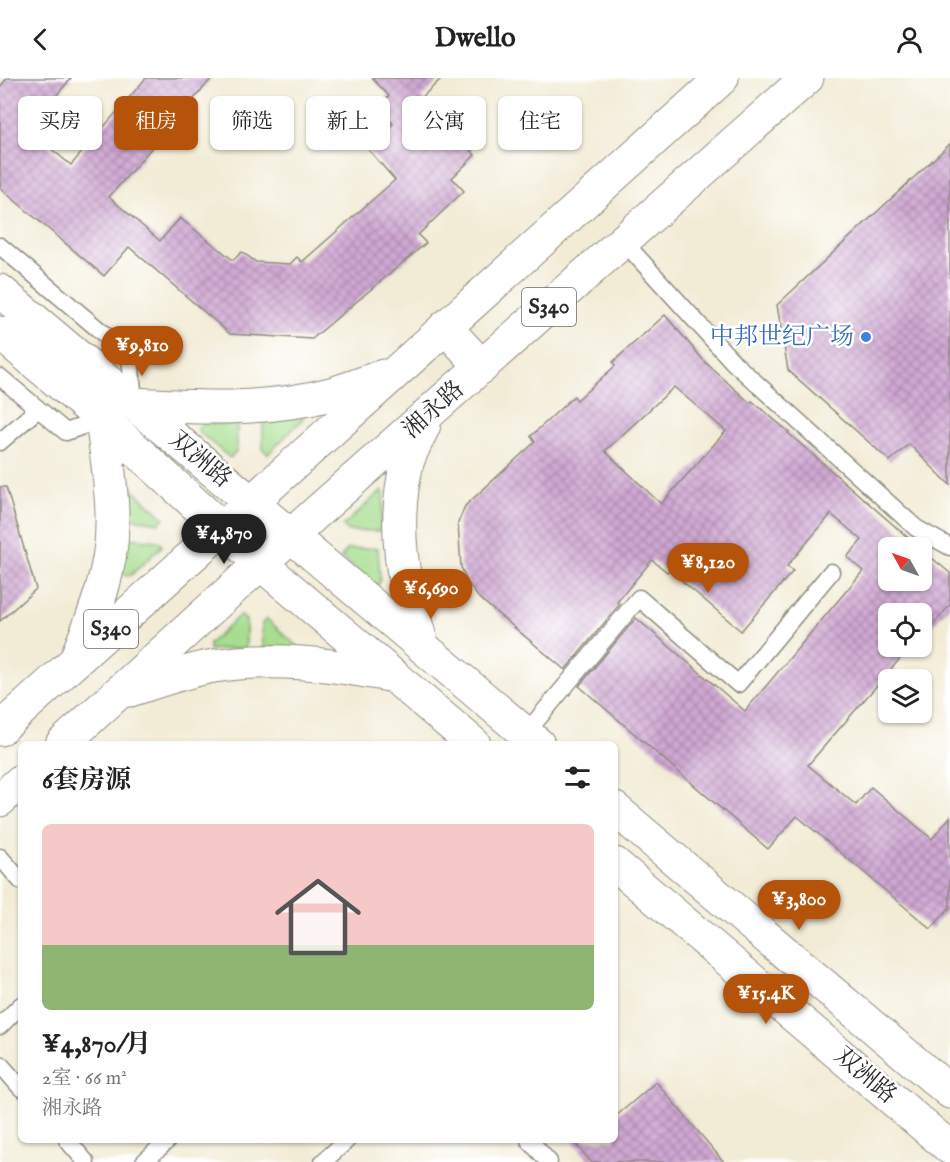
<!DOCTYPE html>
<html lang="zh">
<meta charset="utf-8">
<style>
body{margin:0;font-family:"IM FELL English","Noto Serif SC",serif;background:#f6f6f6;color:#222;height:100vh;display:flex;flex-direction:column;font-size:22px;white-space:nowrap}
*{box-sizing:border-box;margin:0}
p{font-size:20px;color:#767676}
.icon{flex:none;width:33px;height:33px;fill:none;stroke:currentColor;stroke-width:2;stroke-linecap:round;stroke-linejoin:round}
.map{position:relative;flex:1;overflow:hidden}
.drawer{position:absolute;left:18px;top:663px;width:600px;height:402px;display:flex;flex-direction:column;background:#fff;border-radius:9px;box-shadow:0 2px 4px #0004}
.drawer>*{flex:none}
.top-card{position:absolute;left:18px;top:18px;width:600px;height:54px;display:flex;gap:12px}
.needle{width:39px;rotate:310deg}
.tools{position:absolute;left:878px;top:459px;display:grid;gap:12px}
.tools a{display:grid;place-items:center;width:54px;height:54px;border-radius:9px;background:#fff;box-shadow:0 2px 4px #0004;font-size:30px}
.price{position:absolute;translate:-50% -51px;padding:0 14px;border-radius:21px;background:#b45309;color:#fff;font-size:20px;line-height:39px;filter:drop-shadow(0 2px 3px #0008)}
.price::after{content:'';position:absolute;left:50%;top:36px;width:18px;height:14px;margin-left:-9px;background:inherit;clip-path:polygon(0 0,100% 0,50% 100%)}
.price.active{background:#222;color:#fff}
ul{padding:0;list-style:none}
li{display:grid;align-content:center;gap:12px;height:318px;padding:0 24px}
li span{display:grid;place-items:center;height:186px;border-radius:9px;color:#555}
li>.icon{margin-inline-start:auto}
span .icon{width:108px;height:108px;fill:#fffc;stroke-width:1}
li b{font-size:26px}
h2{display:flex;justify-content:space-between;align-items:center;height:72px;padding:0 24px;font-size:26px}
.pill{padding:0 21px;border-radius:9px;background:#fff;box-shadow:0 2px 4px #0004;font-size:21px;line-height:54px}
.pill.active{background:#b45309;color:#fff}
header{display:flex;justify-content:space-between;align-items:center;height:78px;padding:0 24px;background:#fff;font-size:27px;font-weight:700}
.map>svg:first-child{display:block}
.grass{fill:#a6dd8e;stroke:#68845c;stroke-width:1.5}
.building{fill:url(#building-cross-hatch);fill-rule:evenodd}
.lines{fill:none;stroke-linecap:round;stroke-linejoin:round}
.lane-casing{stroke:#8e8b80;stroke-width:19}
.secondary-casing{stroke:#8e8b80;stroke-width:35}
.primary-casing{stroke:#8e8b80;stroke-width:35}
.lane{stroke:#fff;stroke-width:16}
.secondary{stroke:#fff;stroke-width:33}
.primary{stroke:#fff;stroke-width:33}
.shop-dot{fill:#3f7fe0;stroke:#fff;stroke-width:2}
.labels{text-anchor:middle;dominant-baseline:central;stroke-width:5;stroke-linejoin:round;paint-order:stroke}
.shield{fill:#fff;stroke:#6b6b6b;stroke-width:1.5}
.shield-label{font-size:22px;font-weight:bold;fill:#2b2b2b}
.shop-label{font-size:24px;fill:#366cbe;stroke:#fff;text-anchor:end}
.street-label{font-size:24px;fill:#2b2b2b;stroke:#fff}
</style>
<header><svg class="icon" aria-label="back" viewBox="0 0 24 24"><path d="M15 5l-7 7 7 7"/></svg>Dwello<svg class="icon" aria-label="person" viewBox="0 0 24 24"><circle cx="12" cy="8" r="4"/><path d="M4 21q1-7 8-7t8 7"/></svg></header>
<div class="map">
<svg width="950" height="1084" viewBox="0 0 950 1084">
<defs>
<pattern id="building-cross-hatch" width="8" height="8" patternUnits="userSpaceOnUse" patternTransform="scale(1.5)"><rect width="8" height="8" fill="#d0a8d3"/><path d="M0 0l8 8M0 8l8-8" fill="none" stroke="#a989ab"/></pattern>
</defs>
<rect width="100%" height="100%" fill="#fff"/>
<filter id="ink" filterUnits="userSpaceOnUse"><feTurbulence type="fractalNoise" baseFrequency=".0167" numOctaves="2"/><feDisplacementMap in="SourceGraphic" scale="12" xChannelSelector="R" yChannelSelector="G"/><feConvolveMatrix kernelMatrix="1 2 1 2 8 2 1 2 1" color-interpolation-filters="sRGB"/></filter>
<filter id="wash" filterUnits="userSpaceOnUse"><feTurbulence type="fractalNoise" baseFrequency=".008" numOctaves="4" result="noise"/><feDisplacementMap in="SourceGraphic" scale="24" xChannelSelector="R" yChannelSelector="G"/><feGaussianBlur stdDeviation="1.35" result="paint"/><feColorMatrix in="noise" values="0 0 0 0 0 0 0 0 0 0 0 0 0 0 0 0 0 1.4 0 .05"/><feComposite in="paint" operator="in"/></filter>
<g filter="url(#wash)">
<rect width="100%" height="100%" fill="#f2ebd5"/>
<g class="grass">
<polygon points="297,335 303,337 302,342 268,376 263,372 263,344"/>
<polygon points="201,346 237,346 237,372 230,380 200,355 198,352"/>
<polygon points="125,407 129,408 164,440 159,445 128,440"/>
<polygon points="382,412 384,416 380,453 348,453 343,448"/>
<polygon points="126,460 158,463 162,468 131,497 126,498 122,494"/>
<polygon points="378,470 380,502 379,506 374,508 341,479 348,471"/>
<polygon points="240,537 246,542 246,570 209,572 209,566"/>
<polygon points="267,541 299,570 263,570 262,545"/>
</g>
<g id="blocks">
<g class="building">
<polygon points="7,0 71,0 28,52 71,87 146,0 212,0 109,119 160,163 180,140 233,182 242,174 256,184 290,186 297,179 302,184 395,102 367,70 393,46 379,28 389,18 372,0 442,0 421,20 475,77 452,100 464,113 418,157 426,165 312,261 230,256 129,169 104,198 0,110 0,9"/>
<polygon points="950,66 950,407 909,366 890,383 788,292 777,227"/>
<path d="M 665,237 L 705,284 L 750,325 L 752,323 L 789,354 L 788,355 L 920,470 L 888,470 L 888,502 L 921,502 L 921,471 L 950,495 L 950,527 L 921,561 L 921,536 L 888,536 L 888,568 L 911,568 L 808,687 L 856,727 L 871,709 L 932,761 L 950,739 L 950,829 L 931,851 L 797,738 L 768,771 L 579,608 L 636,540 L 745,633 L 863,493 L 847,479 L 862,462 L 831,436 L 787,488 L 793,493 L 741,553 L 669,492 L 667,494 L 652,482 L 617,524 L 620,526 L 565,592 L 478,519 L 468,505 L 461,489 L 458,445 L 465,428 L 535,364 L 531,358 L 574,318 L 577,322 L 615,288 L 613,284 ZM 674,309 L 726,353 L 661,426 L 605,373 Z"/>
<polygon points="0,409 6,409 36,511 0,543"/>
<polygon points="656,1004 724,1084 591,1084 572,1062 615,1062 615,1039"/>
</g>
</g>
</g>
<g filter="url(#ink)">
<use href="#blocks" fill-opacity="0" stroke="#8e8b80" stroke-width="1.5"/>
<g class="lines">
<defs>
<g id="lane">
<polyline points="623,163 734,285 916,450 950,469"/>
<polyline points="0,168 130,278 134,325"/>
<polyline points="0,299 66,354 102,341"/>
<polyline points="0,364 38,331"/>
<polyline points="526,655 639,520 738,606 831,494"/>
<polyline points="0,779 21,803"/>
<polyline points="0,948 21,927"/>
<polyline points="0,986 21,1010"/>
<polyline points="67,1062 86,1084"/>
<polyline points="529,1062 549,1084"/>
<polyline points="144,1084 168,1062"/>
<polyline points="323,1084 347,1062"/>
</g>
<g id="secondary">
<polyline points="0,213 538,666"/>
<polyline points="0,255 102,341 261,486 474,666"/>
<polyline points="615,731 950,1014"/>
<polyline points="615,786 950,1070"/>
</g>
<g id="primary">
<polyline points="445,249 482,289"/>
<path d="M 134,326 C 200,330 266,333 331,316 C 349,311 366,304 383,298"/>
<path d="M 423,569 C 403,508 391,449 407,385 C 411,372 419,359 424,347"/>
<path d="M 78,576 C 95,535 112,493 112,447 C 113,412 106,376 102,341"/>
<path d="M 130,612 C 158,603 185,593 214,588 C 273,578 336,587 394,598"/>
<polyline points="0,651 722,0"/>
<polyline points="62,666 317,434 807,0"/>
<polyline points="0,722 21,703"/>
</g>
</defs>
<use href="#lane" class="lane-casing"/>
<use href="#secondary" class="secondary-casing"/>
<use href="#primary" class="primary-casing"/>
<use href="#lane" class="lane"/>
<use href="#secondary" class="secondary"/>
<use href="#primary" class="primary"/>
</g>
</g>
<circle class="shop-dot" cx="866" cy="259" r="6"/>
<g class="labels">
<g class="shield">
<rect x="522" y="210" width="54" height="38" rx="4.5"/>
<rect x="84" y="532" width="54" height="38" rx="4.5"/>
</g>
<g class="shield-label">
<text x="549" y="229">S340</text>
<text x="111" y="551">S340</text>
</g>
<g class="shop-label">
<text x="854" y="259">中邦世纪广场</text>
</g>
<g class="street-label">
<text transform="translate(434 332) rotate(-42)">湘永路</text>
<text transform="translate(200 382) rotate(40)">双洲路</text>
<text transform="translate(865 998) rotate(40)">双洲路</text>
</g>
</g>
</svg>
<div class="tools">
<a><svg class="needle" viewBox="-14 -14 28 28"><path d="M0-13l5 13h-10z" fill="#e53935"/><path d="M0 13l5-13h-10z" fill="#767676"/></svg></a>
<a><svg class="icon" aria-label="locate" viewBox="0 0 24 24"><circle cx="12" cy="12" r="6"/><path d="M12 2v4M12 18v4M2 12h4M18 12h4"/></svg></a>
<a><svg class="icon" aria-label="layers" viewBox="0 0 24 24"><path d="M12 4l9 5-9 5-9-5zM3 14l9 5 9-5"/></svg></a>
</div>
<b class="price" style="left:142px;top:299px">¥9,810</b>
<b class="price active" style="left:224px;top:487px">¥4,870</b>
<b class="price" style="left:708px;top:516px">¥8,120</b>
<b class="price" style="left:431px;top:542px">¥6,690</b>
<b class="price" style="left:799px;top:853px">¥3,800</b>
<b class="price" style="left:766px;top:947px">¥15.4K</b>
<div class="top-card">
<a class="pill">买房</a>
<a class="pill active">租房</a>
<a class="pill">筛选</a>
<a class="pill">新上</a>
<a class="pill">公寓</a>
<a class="pill">住宅</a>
</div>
<section class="drawer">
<h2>6套房源<svg class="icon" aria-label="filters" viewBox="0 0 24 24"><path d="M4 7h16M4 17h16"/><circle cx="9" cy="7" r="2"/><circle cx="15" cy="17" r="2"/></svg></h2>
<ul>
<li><span style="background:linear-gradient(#f6c9c9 65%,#8fb573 0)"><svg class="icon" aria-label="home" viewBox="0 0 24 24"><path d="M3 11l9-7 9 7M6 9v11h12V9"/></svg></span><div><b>¥4,870/月</b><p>2室 · 66 m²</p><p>湘永路</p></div></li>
</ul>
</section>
</div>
